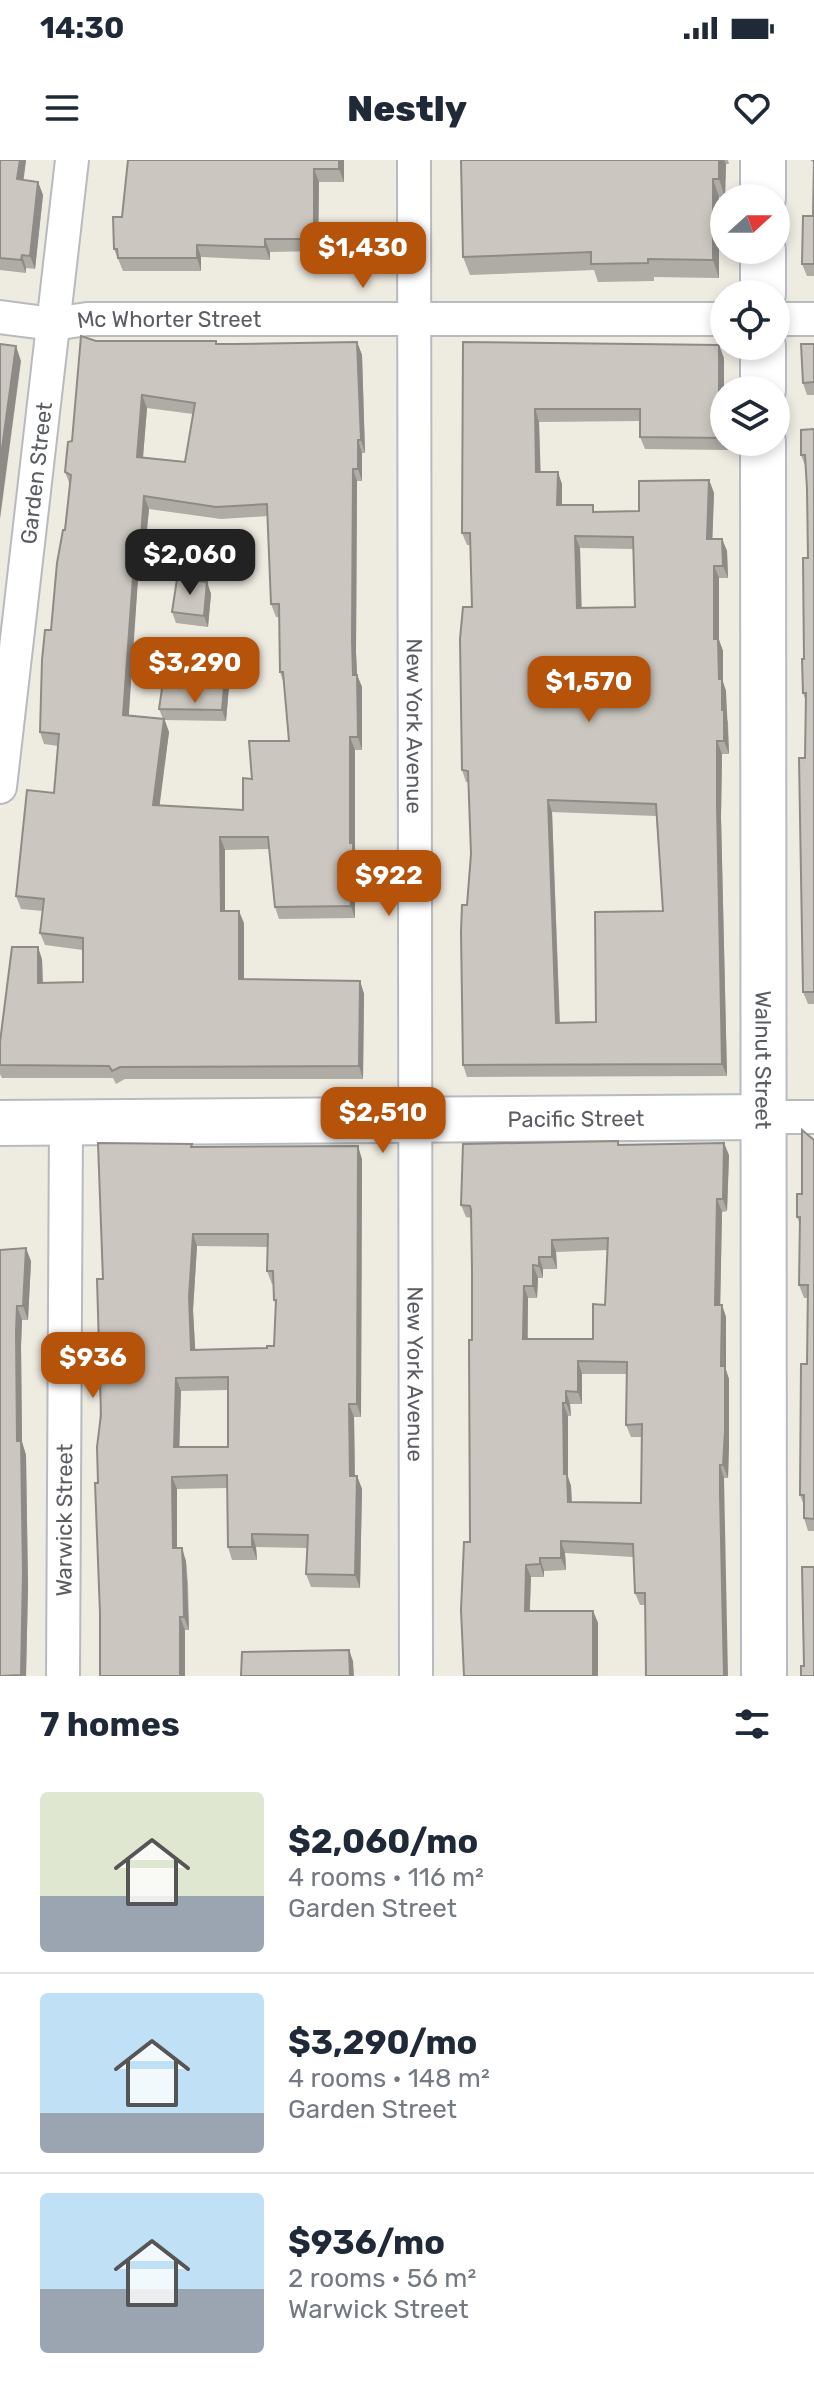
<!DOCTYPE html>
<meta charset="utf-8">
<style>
body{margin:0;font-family:Rubik,sans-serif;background:#f6f6f7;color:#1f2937;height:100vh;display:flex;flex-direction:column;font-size:30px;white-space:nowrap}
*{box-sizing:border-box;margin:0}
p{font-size:26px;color:#747a83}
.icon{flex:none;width:44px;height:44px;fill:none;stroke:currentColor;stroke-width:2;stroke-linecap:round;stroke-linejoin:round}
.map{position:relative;height:1516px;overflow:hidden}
.drawer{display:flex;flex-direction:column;background:#fff;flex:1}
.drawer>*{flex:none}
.needle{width:52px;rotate:69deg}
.buttons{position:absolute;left:710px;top:24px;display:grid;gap:16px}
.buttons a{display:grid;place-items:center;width:80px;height:80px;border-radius:50%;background:#fff;box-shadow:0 4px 12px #0003;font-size:40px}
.price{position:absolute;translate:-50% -68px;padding:0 18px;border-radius:16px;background:#b45309;color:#fff;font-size:26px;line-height:52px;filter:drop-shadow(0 2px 4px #0008)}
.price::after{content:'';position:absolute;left:50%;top:48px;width:24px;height:18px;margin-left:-12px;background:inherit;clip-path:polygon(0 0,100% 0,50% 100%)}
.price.current{background:#222;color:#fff}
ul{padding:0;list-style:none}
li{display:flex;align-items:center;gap:24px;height:200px;padding:0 40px}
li+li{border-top:2px solid #e0e1e3}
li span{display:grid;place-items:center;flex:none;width:224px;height:160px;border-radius:8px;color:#555}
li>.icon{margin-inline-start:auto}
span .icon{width:96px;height:96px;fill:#fffc;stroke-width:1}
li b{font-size:34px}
h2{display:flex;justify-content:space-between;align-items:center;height:96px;padding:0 40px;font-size:34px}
.status{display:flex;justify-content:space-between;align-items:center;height:56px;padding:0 40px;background:#fff;direction:ltr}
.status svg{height:22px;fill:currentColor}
header{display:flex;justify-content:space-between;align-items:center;height:104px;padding:0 40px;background:#fff;font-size:36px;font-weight:800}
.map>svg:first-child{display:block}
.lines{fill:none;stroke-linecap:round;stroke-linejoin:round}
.street-casing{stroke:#b7babf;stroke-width:36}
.secondary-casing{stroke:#b7bbc1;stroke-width:48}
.street{stroke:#fff;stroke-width:32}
.secondary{stroke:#fff;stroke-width:44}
.wall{fill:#afaba5;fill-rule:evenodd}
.shaded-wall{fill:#8e8b86}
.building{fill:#cbc7c0;stroke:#8e8b86;stroke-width:2;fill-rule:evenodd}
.labels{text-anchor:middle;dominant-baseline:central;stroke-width:7;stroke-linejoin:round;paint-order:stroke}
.street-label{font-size:22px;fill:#5a5e63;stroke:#fff}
</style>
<div class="status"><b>14:30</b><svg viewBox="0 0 49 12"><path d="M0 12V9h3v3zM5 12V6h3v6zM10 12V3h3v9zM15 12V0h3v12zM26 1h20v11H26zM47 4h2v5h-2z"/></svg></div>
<header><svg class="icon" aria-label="menu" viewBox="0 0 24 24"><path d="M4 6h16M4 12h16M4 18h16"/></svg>Nestly<svg class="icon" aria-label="heart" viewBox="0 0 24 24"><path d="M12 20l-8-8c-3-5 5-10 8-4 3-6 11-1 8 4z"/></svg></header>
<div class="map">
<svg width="814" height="1516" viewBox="0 0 814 1516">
<rect width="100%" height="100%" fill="#eeebe1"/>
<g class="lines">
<defs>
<g id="street">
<path id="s1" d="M 414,0 L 416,1516"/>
<path id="s2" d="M 0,157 L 53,164 L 87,159 L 724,159"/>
<polyline points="776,159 814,159"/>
<path id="s3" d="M 0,627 L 72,0"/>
<polyline points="765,957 814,957"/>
<path id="s4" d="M 63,1516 L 66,963"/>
</g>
<g id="secondary">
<polyline points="763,38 763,0"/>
<polyline points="763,134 763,90"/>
<polyline points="763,186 763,230"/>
<path id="s5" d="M 763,282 L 764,1516"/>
<path id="s6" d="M 0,963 L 765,957"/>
</g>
</defs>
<use href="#street" class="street-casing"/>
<use href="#secondary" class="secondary-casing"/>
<use href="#street" class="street"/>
<use href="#secondary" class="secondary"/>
</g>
<g class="wall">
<polygon points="0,0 26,0 23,20 38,22 43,35 35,109 26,108 26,113 0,110"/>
<polygon points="344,0 344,22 319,22 318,91 270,92 270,100 201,97 201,111 123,111 114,89 122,57"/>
<polygon points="461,0 728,0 729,4 726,4 725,37 719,37 719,118 654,117 654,121 598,122 594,110 470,115 463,97"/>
<polygon points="810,0 814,0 814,116 807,116 802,104 813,56 814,3"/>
<path d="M 96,181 L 216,181 L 217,184 L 234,184 L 357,182 L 362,195 L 365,293 L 362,293 L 362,321 L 357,321 L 356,492 L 357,515 L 362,527 L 362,590 L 355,590 L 355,689 L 357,696 L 358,728 L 355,727 L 355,758 L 279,759 L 275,747 L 269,689 L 225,690 L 225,751 L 244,763 L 244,819 L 360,821 L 364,834 L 363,919 L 125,919 L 116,924 L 113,918 L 2,918 L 0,914 L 0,882 L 42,799 L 43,823 L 83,822 L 83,790 L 45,785 L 40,773 L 43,751 L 21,749 L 16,736 L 54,633 L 58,586 L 44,584 L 40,572 L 51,470 L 70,325 L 65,312 ZM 147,248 L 193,254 L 185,302 L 143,297 ZM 149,349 L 221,359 L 268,356 L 271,444 L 276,457 L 279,457 L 280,512 L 284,524 L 289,581 L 252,619 L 243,650 L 159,645 L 169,572 L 165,560 L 226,561 L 229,526 L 159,549 L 163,559 L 128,556 L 140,389 L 145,389 Z"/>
<path d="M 463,182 L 724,198 L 724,282 L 728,282 L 728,290 L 645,289 L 640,277 L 640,261 L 539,262 L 540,312 L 562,324 L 562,345 L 596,352 L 639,351 L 709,320 L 714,333 L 712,379 L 722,379 L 727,391 L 728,418 L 719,418 L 719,480 L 723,491 L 723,522 L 726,531 L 726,557 L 728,562 L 729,594 L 722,594 L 721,657 L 727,916 L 467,917 L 463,905 L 467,745 L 471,694 L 468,622 L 466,622 L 462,610 L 472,447 L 471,385 L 467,385 L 462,373 ZM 580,388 L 633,389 L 635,447 L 581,448 ZM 552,652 L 656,656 L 663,751 L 596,862 L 560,863 Z"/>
<polygon points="814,184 814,235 807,235 803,223"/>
<polygon points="814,269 814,844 808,844 803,832 806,542 803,533 808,398 807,329 806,308 801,295"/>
<polygon points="207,422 211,434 208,467 176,463 172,452"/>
<polygon points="814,980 814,1371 808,1371 804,1358 804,1346 800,1335 807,1204 808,1138 804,1138 799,1125 800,1064 797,1057"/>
<path d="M 620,985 L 729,995 L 727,1051 L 722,1052 L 720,1145 L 722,1145 L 726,1157 L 726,1210 L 729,1219 L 729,1283 L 728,1318 L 724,1318 L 724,1347 L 645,1445 L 640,1445 L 635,1433 L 633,1397 L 565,1393 L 566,1410 L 544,1411 L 544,1417 L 531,1417 L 530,1451 L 593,1451 L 598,1463 L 598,1516 L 464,1516 L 470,1382 L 472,1110 L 471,1058 L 466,1057 L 461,1045 ZM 608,1090 L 605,1145 L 593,1179 L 528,1179 L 528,1138 L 537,1138 L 538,1118 L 543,1118 L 543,1109 L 557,1109 L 556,1092 ZM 582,1214 L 627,1214 L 626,1265 L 631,1277 L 642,1277 L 641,1343 L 572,1342 L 571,1326 L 568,1317 L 568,1256 L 571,1256 L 570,1244 L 582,1244 Z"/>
<path d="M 192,987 L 362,999 L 361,1257 L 354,1257 L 355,1316 L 357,1316 L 362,1329 L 360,1428 L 311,1427 L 306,1414 L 307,1388 L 256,1387 L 257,1400 L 232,1400 L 228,1387 L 227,1328 L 177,1329 L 177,1388 L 186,1401 L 188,1423 L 189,1470 L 185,1470 L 185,1516 L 100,1516 L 100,1453 L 98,1323 L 103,1119 ZM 197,1086 L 268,1087 L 267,1111 L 272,1124 L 274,1124 L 274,1140 L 276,1145 L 274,1186 L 267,1188 L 195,1190 L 193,1150 ZM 228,1230 L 228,1287 L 179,1287 L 181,1231 Z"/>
<polygon points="0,1090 31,1101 28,1160 22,1160 21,1186 22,1282 26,1295 28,1427 26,1516 0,1516"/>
</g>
<g class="shaded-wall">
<polygon points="20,0 26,0 22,32 17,19"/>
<polygon points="339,0 344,0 344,22 339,9"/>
<polygon points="719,0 724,0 726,4 725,37 719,19"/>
<polygon points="314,9 319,22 318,91 314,79"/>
<polygon points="713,19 719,37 719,118 713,100"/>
<polygon points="38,22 43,35 35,109 30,96"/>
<polygon points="265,79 270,92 270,100 265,87"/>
<polygon points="197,85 201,97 201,111 197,98"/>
<polygon points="22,95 26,108 26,113 21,100"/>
<polygon points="357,182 362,195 365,293 361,280"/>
<polygon points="719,185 724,198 724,280 719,236"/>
<polygon points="16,186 21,201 0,359 0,303"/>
<polygon points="142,235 147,248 142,309 137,297"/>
<polygon points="535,249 539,262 541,324 536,312"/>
<polygon points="358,280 362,293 362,321 358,309"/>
<polygon points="353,309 357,321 356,492 357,516 357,515 362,527 362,590 358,577 352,480"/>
<polygon points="558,312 562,324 562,358 557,345"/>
<polygon points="709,320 714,333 712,391 707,379"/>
<polygon points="144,336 149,349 145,389 141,377"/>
<polygon points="136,376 140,389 128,568 123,555"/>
<polygon points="575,376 580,388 582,460 577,448"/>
<polygon points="722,379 727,391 728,418 723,406"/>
<polygon points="714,406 719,418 719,480 723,491 723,522 726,531 729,594 724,581 714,479"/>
<polygon points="207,422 211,434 208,467 204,456"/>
<polygon points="225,515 229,526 226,561 222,550"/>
<polygon points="164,559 169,572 158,658 153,645"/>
<polygon points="350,577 355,590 355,689 357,696 358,728 353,715 350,683"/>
<polygon points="717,581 722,594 721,657 727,916 722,904 717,645"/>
<polygon points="548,640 552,652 560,875 556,863"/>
<polygon points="220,677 225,690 225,764 221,751"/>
<polygon points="351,715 355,727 355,758 351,746"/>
<polygon points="239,751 244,763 244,831 239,819"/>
<polygon points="38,787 42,799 43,835 38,823"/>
<polygon points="360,821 364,834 363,919 359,906"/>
<polygon points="724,983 729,995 727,1051 723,1039"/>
<polygon points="358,986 362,999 361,1257 357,1244"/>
<polygon points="717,1039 722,1052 720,1157 715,1145"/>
<polygon points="193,1074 197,1086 193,1150 196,1203 191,1190 189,1137"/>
<polygon points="552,1080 556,1092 557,1109 552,1097"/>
<polygon points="26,1088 31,1101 28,1160 23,1146"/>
<polygon points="539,1097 543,1109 543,1118 539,1106"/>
<polygon points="533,1105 538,1118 537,1138 533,1126"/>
<polygon points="524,1126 528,1138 527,1192 523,1179"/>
<polygon points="722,1145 726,1157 726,1210 729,1219 729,1283 728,1318 723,1305"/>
<polygon points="17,1146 22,1160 21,1186 22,1282 26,1295 28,1427 26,1516 21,1516 23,1413 17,1281 16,1172"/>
<polygon points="578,1201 582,1214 582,1244 578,1232"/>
<polygon points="176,1218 181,1231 179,1300 174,1287"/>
<polygon points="566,1231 570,1244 571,1256 566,1243"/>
<polygon points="563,1243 568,1256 568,1317 571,1326 572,1355 568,1342 564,1314"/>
<polygon points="349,1244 354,1257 355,1329 350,1316"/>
<polygon points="720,1305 724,1318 728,1516 724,1516"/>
<polygon points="357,1316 362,1329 360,1428 355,1415"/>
<polygon points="172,1317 177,1329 177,1401 173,1388"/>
<polygon points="252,1374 256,1387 257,1400 252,1387"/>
<polygon points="561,1381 565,1393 566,1410 561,1398"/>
<polygon points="182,1388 186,1401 189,1470 184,1457"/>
<polygon points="540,1398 544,1411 544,1417 540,1404"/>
<polygon points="526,1405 531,1417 529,1464 525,1451"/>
<polygon points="593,1451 598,1463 598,1516 593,1516"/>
<polygon points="180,1457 185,1470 185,1516 180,1516"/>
<polygon points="349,1490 353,1501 354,1516 350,1516"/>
</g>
<g class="building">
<polygon points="0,0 20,0 17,19 38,22 30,96 22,95 21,100 0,98"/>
<polygon points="128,0 339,0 339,9 314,9 314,79 265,79 265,87 197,85 197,98 118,98 117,89 114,89 113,57 122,57"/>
<polygon points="461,0 719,0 719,19 713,19 713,100 648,99 648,103 591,104 591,92 463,97"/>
<polygon points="814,0 814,104 802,104 803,56 813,56"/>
<path d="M 81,176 L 96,181 L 216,181 L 216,184 L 234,184 L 357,182 L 361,280 L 358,280 L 358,309 L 353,309 L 352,480 L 353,515 L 357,515 L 358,577 L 350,577 L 350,683 L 353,683 L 353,715 L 351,715 L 351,746 L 275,747 L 268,677 L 220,677 L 221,751 L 239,751 L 239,819 L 360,821 L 359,906 L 120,907 L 112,911 L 109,906 L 0,905 L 0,882 L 12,787 L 38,787 L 38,823 L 83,822 L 83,778 L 40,773 L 44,739 L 16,736 L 27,630 L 54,633 L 59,574 L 40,572 L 42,500 L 45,470 L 51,470 L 57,403 L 63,370 L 65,370 L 71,315 L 65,312 L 68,282 L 72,281 ZM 142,235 L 195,243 L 185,302 L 137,297 ZM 144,336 L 216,347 L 267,344 L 271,444 L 279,444 L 280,512 L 283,512 L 289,581 L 249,581 L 252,619 L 243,618 L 243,650 L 153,645 L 164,559 L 123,555 L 136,376 L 141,377 Z"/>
<path d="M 463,182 L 719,185 L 719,236 L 723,236 L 723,278 L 640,277 L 640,249 L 535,249 L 536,312 L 558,312 L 557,345 L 593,345 L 593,352 L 639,351 L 639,321 L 709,320 L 707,379 L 722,379 L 723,406 L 714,406 L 714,479 L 718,479 L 719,519 L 722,519 L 722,550 L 724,550 L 724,581 L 717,581 L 717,645 L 722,904 L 463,905 L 461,772 L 462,745 L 467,745 L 471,694 L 468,611 L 462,610 L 460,479 L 463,447 L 472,447 L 470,373 L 462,373 ZM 575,376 L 633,377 L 635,447 L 577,448 ZM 548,640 L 656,644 L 663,751 L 595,752 L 596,862 L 556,863 Z"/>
<polygon points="0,184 16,186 0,303"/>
<polygon points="801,184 814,184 814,222 803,223"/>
<polygon points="814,269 814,832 803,832 799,598 805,598 806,533 803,533 802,499 804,499 803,398 808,398 807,329 805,295 801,295 801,270"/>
<polygon points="177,419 207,422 204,456 172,452"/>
<polygon points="164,515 197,518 197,515 225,515 222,550 159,549"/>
<polygon points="802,970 814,980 814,1359 804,1358 804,1335 800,1335 801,1204 807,1204 808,1125 799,1125 800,1057 797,1057 797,1034 802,1034"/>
<path d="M 618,981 L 618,985 L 724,983 L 723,1039 L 717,1039 L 715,1145 L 722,1145 L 721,1206 L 725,1206 L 725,1270 L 723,1305 L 720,1305 L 720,1335 L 724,1516 L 646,1516 L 645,1433 L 635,1433 L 633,1384 L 561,1381 L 561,1398 L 540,1398 L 540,1404 L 526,1405 L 525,1451 L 593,1451 L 593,1516 L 464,1516 L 461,1450 L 464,1382 L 470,1382 L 469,1180 L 472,1180 L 472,1110 L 471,1050 L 470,1046 L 461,1045 L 463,984 ZM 608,1078 L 605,1145 L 593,1144 L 593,1179 L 523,1179 L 524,1126 L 533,1126 L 533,1105 L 539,1106 L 539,1097 L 552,1097 L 552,1080 ZM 578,1201 L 627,1202 L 626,1265 L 642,1264 L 641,1343 L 568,1342 L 567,1314 L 564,1314 L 563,1243 L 566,1243 L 566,1231 L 578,1232 Z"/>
<path d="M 98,983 L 192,984 L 191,987 L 358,986 L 357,1244 L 349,1244 L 350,1316 L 357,1316 L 355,1415 L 306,1414 L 308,1375 L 252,1374 L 252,1387 L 228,1387 L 227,1315 L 172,1317 L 173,1388 L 182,1388 L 183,1410 L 184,1457 L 180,1457 L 180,1516 L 100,1516 L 100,1453 L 95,1323 L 98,1323 L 97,1287 L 101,1255 L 97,1119 L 103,1119 ZM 193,1074 L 268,1074 L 267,1111 L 273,1111 L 274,1140 L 276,1140 L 274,1186 L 267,1186 L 267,1188 L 191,1190 L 189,1137 ZM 228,1217 L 228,1287 L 174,1287 L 176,1218 Z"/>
<polygon points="26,1088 23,1146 17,1146 16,1172 17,1281 21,1281 23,1413 21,1515 0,1516 0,1090"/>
<polygon points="802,1407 814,1407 814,1516 801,1516 801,1506 804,1506"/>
<polygon points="349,1490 350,1516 241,1516 242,1492"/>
</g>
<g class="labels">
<g class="street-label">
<text stroke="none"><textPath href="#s2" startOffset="170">Mc Whorter Street</textPath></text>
<text stroke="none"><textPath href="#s3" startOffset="316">Garden Street</textPath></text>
<text stroke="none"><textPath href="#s1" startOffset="566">New York Avenue</textPath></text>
<text stroke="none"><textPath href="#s5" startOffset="618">Walnut Street</textPath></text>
<text stroke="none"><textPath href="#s6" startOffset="576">Pacific Street</textPath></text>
<text stroke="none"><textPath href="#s1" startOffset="1214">New York Avenue</textPath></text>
<text stroke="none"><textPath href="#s4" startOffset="156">Warwick Street</textPath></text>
</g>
</g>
</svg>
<div class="buttons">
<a><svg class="needle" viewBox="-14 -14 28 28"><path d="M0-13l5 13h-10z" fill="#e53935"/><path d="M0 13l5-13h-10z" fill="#747a83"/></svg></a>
<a><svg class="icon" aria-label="locate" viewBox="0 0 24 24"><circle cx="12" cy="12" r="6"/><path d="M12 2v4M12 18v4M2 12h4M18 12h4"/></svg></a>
<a><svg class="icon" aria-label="layers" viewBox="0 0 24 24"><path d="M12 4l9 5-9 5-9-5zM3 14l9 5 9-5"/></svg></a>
</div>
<b class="price" style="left:363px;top:130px">$1,430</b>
<b class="price current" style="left:190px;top:437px">$2,060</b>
<b class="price" style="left:195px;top:545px">$3,290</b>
<b class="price" style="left:589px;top:564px">$1,570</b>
<b class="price" style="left:389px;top:758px">$922</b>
<b class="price" style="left:383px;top:995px">$2,510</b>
<b class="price" style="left:93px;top:1240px">$936</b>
</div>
<section class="drawer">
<h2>7 homes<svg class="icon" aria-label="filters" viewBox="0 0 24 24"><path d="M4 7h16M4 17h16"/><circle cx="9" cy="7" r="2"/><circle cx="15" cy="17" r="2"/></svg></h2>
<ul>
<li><span style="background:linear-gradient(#dfe7d0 65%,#9aa5b1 0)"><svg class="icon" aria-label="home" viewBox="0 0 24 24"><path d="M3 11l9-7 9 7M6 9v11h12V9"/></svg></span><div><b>$2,060/mo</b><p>4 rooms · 116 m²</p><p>Garden Street</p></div></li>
<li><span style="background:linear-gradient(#bfe0f5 75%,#9aa5b1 0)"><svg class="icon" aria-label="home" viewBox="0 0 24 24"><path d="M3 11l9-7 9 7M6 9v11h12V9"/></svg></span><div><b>$3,290/mo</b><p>4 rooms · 148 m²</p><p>Garden Street</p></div></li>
<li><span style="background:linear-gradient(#bfe0f5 60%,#9aa5b1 0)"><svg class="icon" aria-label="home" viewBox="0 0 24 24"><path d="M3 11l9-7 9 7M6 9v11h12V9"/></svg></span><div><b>$936/mo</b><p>2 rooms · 56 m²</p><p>Warwick Street</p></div></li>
</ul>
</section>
